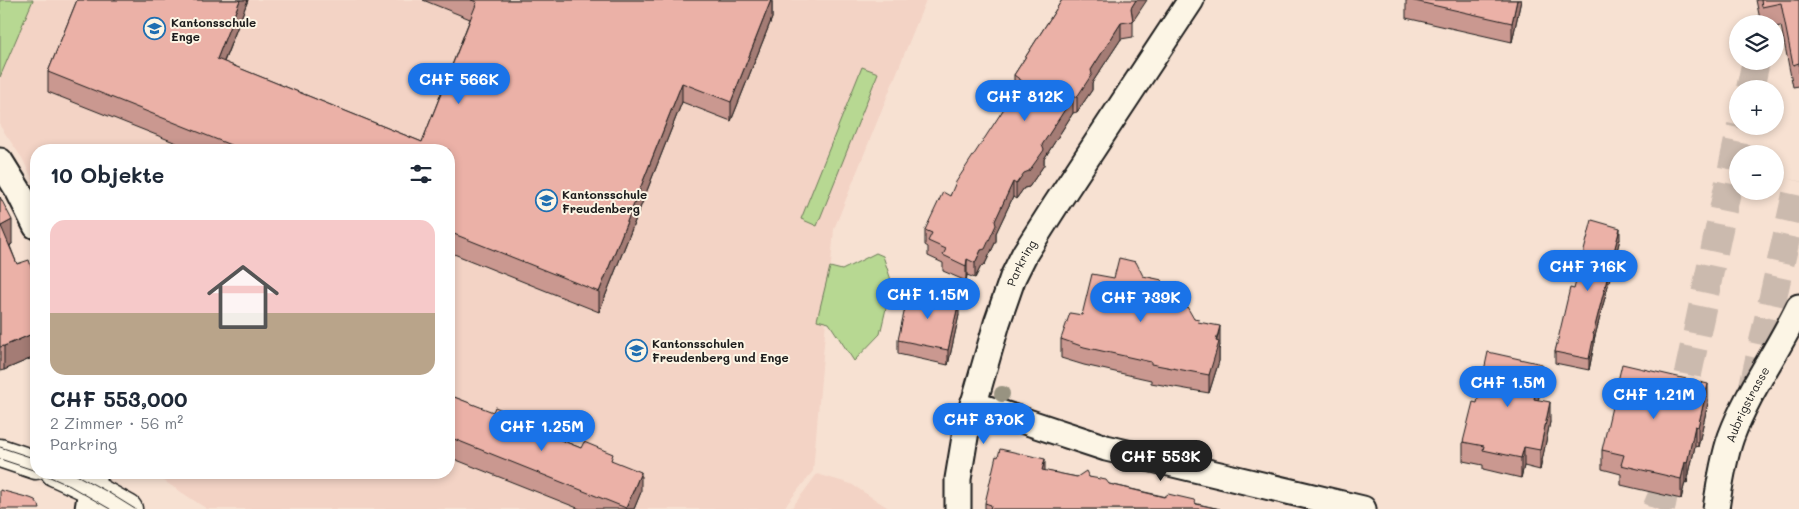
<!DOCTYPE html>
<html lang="de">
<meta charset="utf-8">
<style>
body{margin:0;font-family:Mali,sans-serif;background:#f6f6f7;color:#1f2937;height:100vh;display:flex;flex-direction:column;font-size:19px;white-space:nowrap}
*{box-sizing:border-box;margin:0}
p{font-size:16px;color:#747a83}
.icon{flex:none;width:28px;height:28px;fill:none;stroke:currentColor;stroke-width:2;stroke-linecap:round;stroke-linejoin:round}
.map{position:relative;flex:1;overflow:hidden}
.sheet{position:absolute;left:30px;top:144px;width:425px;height:335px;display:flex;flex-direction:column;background:#fff;border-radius:20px;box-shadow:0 2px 8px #0003}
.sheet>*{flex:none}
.tools{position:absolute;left:1729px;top:15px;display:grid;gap:10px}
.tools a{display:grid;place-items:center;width:55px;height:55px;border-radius:50%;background:#fff;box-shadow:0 2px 8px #0003;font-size:25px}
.price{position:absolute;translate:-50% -42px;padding:0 11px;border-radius:18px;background:#1a73e8;color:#fff;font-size:16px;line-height:32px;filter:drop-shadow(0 1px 2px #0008)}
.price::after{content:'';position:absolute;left:50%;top:30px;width:15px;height:11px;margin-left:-8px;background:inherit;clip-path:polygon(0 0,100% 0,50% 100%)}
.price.on{background:#222;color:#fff}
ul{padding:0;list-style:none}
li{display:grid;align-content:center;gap:10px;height:265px;padding:0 20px}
li span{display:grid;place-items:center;height:155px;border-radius:15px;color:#555}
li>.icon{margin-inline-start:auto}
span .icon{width:90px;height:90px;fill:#fffc;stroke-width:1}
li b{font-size:21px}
h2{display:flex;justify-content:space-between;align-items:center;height:60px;padding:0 20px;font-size:21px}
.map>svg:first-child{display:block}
.built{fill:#f3d3c5}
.green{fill:#b7d892;stroke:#6a7a57}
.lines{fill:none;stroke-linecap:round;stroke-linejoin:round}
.secondary-tunnel{stroke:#cbbaae;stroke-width:28;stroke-dasharray:28 14;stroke-linecap:butt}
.primary-tunnel{stroke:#cbbaae;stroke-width:28;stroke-dasharray:28 14;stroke-linecap:butt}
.street-casing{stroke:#1c1c1c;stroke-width:29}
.secondary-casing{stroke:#1c1c1c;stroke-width:31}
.street{stroke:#fcf5e5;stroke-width:25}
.secondary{stroke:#fcf5e5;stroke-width:28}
.tram{stroke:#1c1c1c;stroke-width:1}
.tree{fill:#989381}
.wall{fill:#ca9890;stroke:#1c1c1c}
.shaded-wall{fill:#a47c75;stroke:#1c1c1c}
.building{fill:#ebb1a7;stroke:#1c1c1c}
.labels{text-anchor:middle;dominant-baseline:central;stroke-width:4;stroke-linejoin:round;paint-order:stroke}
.poi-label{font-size:12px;font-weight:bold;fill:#1c1c1c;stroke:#fcf5e5;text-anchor:start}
.street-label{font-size:12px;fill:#1c1c1c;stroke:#fcf5e5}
</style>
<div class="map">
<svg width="1799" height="509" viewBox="0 0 1799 509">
<rect width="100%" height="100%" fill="#f7e1d2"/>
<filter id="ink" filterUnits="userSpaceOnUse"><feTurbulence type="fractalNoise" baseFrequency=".02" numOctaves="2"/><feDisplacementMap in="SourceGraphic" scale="10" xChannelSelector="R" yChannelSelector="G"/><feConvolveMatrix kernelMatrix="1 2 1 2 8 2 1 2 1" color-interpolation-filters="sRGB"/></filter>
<g filter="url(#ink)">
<g class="built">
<polygon points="0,0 926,0 834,229 813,471 783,509 207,509 152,473 449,472 449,150 36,150 36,186 22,158 0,126"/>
<polygon points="817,474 851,484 890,509 791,509"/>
</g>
<g class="green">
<polygon points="0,0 33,0 0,77"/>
<polygon points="862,67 878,73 817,226 801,219"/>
<polygon points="876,253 883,256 892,283 880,334 854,361 829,323 817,320 830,267 842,270"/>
</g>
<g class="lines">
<polyline class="secondary-tunnel" points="1656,509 1665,488"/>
<g class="primary-tunnel">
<polyline points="1750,89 1756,61"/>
<polyline points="1753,386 1799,181"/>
<polyline points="1679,416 1741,126"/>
<polyline points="1661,509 1671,458"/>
</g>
<defs>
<g id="street">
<polyline points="0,161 18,190 36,226"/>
<polyline points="973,404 1106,448 1363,509"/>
<polyline points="88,509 94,472"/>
<path id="s1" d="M 958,509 L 958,479 L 966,431 L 997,323 L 1013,277 L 1025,253 L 1055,206 L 1191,0"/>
<path id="s2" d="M 1716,509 C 1719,488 1724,457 1731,437 C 1748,391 1778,351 1799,307"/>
</g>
<g id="secondary">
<polyline points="0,453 36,465"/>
<polyline points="55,472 92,489 128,509"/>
</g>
</defs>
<use href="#street" class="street-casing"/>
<use href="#secondary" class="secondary-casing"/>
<use href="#street" class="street"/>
<use href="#secondary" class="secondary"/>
<g class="tram">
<polyline points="0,447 36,459"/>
<polyline points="0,459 36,471"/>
<polyline points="39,472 70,486 110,509"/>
<polyline points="71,472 106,491 135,509"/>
</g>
</g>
<circle class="tree" cx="1002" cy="394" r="8"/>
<g class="wall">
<polygon points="77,0 248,0 224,62 422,142 470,19 423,0 772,0 772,18 731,121 682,102 599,312 449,252 449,150 194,150 48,92 48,72"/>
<polygon points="1062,0 1133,20 1133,37 1121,39 1092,83 1092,90 1077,112 1073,113 1044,159 1044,165 1029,187 1024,188 1016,199 1013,197 996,233 996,241 985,264 981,266 975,278 967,275 966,281 943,271 943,263 928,256 928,247 925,245 925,230 950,196 1015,91 1014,90 1014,75"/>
<polygon points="1406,0 1521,0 1512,42 1406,18"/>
<polygon points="1756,0 1799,0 1799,86 1793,87 1781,26 1775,27 1775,24 1761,24"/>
<polygon points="0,197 12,244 10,246 17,264 36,283 36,351 33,352 32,358 4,370 0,371"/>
<polygon points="1620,239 1594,340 1594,345 1589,370 1555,363 1555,352 1574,289"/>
<polygon points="1143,276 1162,298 1161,304 1194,319 1199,322 1220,345 1219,350 1219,361 1209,393 1151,383 1151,380 1084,365 1061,358 1061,339 1114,278"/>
<polygon points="959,315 948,365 898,354 898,340"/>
<polygon points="1542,384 1538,400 1550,422 1540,470 1524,466 1521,478 1483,469 1483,465 1463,461 1463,442"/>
<polygon points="449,395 613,461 641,492 634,509 580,509 449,457"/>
<polygon points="1708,403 1698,447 1695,446 1687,483 1685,482 1681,499 1621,485 1621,474 1602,469 1602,450"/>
<polygon points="1045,471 1077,477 1089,477 1109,484 1220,509 985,509 985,503"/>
</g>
<g class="shaded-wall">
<polygon points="240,0 248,0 217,79 217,59"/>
<polygon points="771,0 772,0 772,18 731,121 731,102"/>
<polygon points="1136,0 1147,0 1133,21 1131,8"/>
<polygon points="1517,0 1521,0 1512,42 1512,23"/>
<polygon points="1121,23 1121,39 1092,83 1092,90 1077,112 1077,97 1091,70"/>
<polygon points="682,83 682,102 599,312 599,292"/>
<polygon points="1073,97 1073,113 1044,159 1044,165 1029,187 1024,188 1016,199 1016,184"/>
<polygon points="1013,182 1013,197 996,233 996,241 985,264 981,266 975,278 975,263"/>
<polygon points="12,220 12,244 1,250 1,226"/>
<polygon points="1620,228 1620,239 1594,340 1594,345 1589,370 1589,359 1593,334"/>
<polygon points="967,259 967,275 966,281 966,266"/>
<polygon points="1162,280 1162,298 1158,323 1158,304"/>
<polygon points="959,301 959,315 948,365 948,350"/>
<polygon points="36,326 36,351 33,352 33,328"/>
<polygon points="1220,326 1220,345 1219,350 1219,361 1209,393 1209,375"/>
<polygon points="32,334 32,358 4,370 4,346"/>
<polygon points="1542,364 1542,384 1534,418 1534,399"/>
<polygon points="1708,384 1708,403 1698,447 1698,427"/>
<polygon points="1550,402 1550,422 1540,470 1540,450"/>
<polygon points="1695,426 1695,446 1687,483 1687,463"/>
<polygon points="1524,447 1524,466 1521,478 1521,458"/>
<polygon points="1045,459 1045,480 1042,470"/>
<polygon points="1685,462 1685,482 1681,499 1681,479"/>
<polygon points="641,472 641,492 634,509 626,509"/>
</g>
<g class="building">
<polygon points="77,0 240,0 217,59 422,142 477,2 471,0 771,0 731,102 682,83 599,292 449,232 449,150 243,150 48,72"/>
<polygon points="1062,0 1136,0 1131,8 1133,21 1121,23 1091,70 1092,74 1077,97 1073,97 1042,145 1044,150 1029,171 1024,173 1016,184 1013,182 995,221 996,225 985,249 981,250 975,263 967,259 966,266 943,255 946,249 928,241 932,233 925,230 943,192 950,196 956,182 1022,81 1014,75"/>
<polygon points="1410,0 1517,0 1512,23"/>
<polygon points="1761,0 1799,0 1799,63 1793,65 1781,3 1762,7"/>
<polygon points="0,197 12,220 1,226 17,264 29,260 36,283 36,326 33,328 32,334 4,346 0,347"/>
<polygon points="1592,220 1620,228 1593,334 1594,335 1589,359 1555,352 1570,288 1574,289"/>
<polygon points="1119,258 1136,262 1143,276 1162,280 1158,304 1186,305 1194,319 1199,320 1198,322 1220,326 1216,341 1219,342 1209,375 1151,364 1151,362 1084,347 1061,339 1070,313 1082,315 1092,274 1114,278"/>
<polygon points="909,290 959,301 948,350 898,340"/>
<polygon points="1488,352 1542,364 1534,399 1550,402 1540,450 1524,447 1521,458 1483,450 1484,446 1463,442 1473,402 1477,403"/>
<polygon points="1622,364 1708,384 1698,427 1695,426 1687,463 1685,462 1681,479 1621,465 1624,455 1602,450"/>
<polygon points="449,395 493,412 495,407 525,419 523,425 581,448 584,442 613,454 611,460 641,472 626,508 449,437"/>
<polygon points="1000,449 1045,459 1042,470 1077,477 1086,471 1089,477 1106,480 1109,484 1164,497 1168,494 1194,500 1196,504 1220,509 990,509 991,505 985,503 996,456 998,457"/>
<polygon points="0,490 30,498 35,500 39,505 40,509 0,509"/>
</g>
</g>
<defs>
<symbol id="school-ring" viewBox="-11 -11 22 22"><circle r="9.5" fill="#fcf5e5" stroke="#1f6fb2" stroke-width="1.5"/><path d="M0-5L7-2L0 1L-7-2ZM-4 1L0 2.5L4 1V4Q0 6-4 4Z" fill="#1f6fb2"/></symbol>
</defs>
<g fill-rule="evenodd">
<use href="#school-ring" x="142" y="16" width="25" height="25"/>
<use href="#school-ring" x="534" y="188" width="25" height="25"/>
<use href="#school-ring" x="624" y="338" width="25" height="25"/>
</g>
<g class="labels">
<g class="poi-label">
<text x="171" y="22">Kantonsschule<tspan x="171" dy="14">Enge</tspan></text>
<text x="562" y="194">Kantonsschule<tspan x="562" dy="14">Freudenberg</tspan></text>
<text x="652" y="343">Kantonsschulen<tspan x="652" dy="14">Freudenberg und Enge</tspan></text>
</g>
<g class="street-label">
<text stroke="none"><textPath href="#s1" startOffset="256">Parkring</textPath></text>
<text stroke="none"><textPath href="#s2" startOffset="110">Aubrigstrasse</textPath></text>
</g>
</g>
</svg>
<div class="tools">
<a><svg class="icon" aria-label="layers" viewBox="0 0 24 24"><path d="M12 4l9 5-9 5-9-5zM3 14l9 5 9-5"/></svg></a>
<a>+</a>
<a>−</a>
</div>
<b class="price" style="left:459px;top:105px">CHF 566K</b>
<b class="price" style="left:1025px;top:122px">CHF 812K</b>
<b class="price" style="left:1588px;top:292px">CHF 716K</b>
<b class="price" style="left:928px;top:320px">CHF 1.15M</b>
<b class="price" style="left:1141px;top:323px">CHF 739K</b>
<b class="price" style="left:1508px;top:408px">CHF 1.5M</b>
<b class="price" style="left:1654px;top:420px">CHF 1.21M</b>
<b class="price" style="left:984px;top:445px">CHF 870K</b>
<b class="price" style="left:542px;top:452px">CHF 1.25M</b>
<b class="price on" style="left:1161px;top:482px">CHF 553K</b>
<section class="sheet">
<h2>10 Objekte<svg class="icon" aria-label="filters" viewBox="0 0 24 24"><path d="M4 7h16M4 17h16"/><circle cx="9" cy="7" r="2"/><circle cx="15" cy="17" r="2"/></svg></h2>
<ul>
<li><span style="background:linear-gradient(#f6c9c9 60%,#b9a48a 0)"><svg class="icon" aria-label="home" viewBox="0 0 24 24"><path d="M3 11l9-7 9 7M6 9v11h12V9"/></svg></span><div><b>CHF 553,000</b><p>2 Zimmer · 56 m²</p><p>Parkring</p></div></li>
</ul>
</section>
</div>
